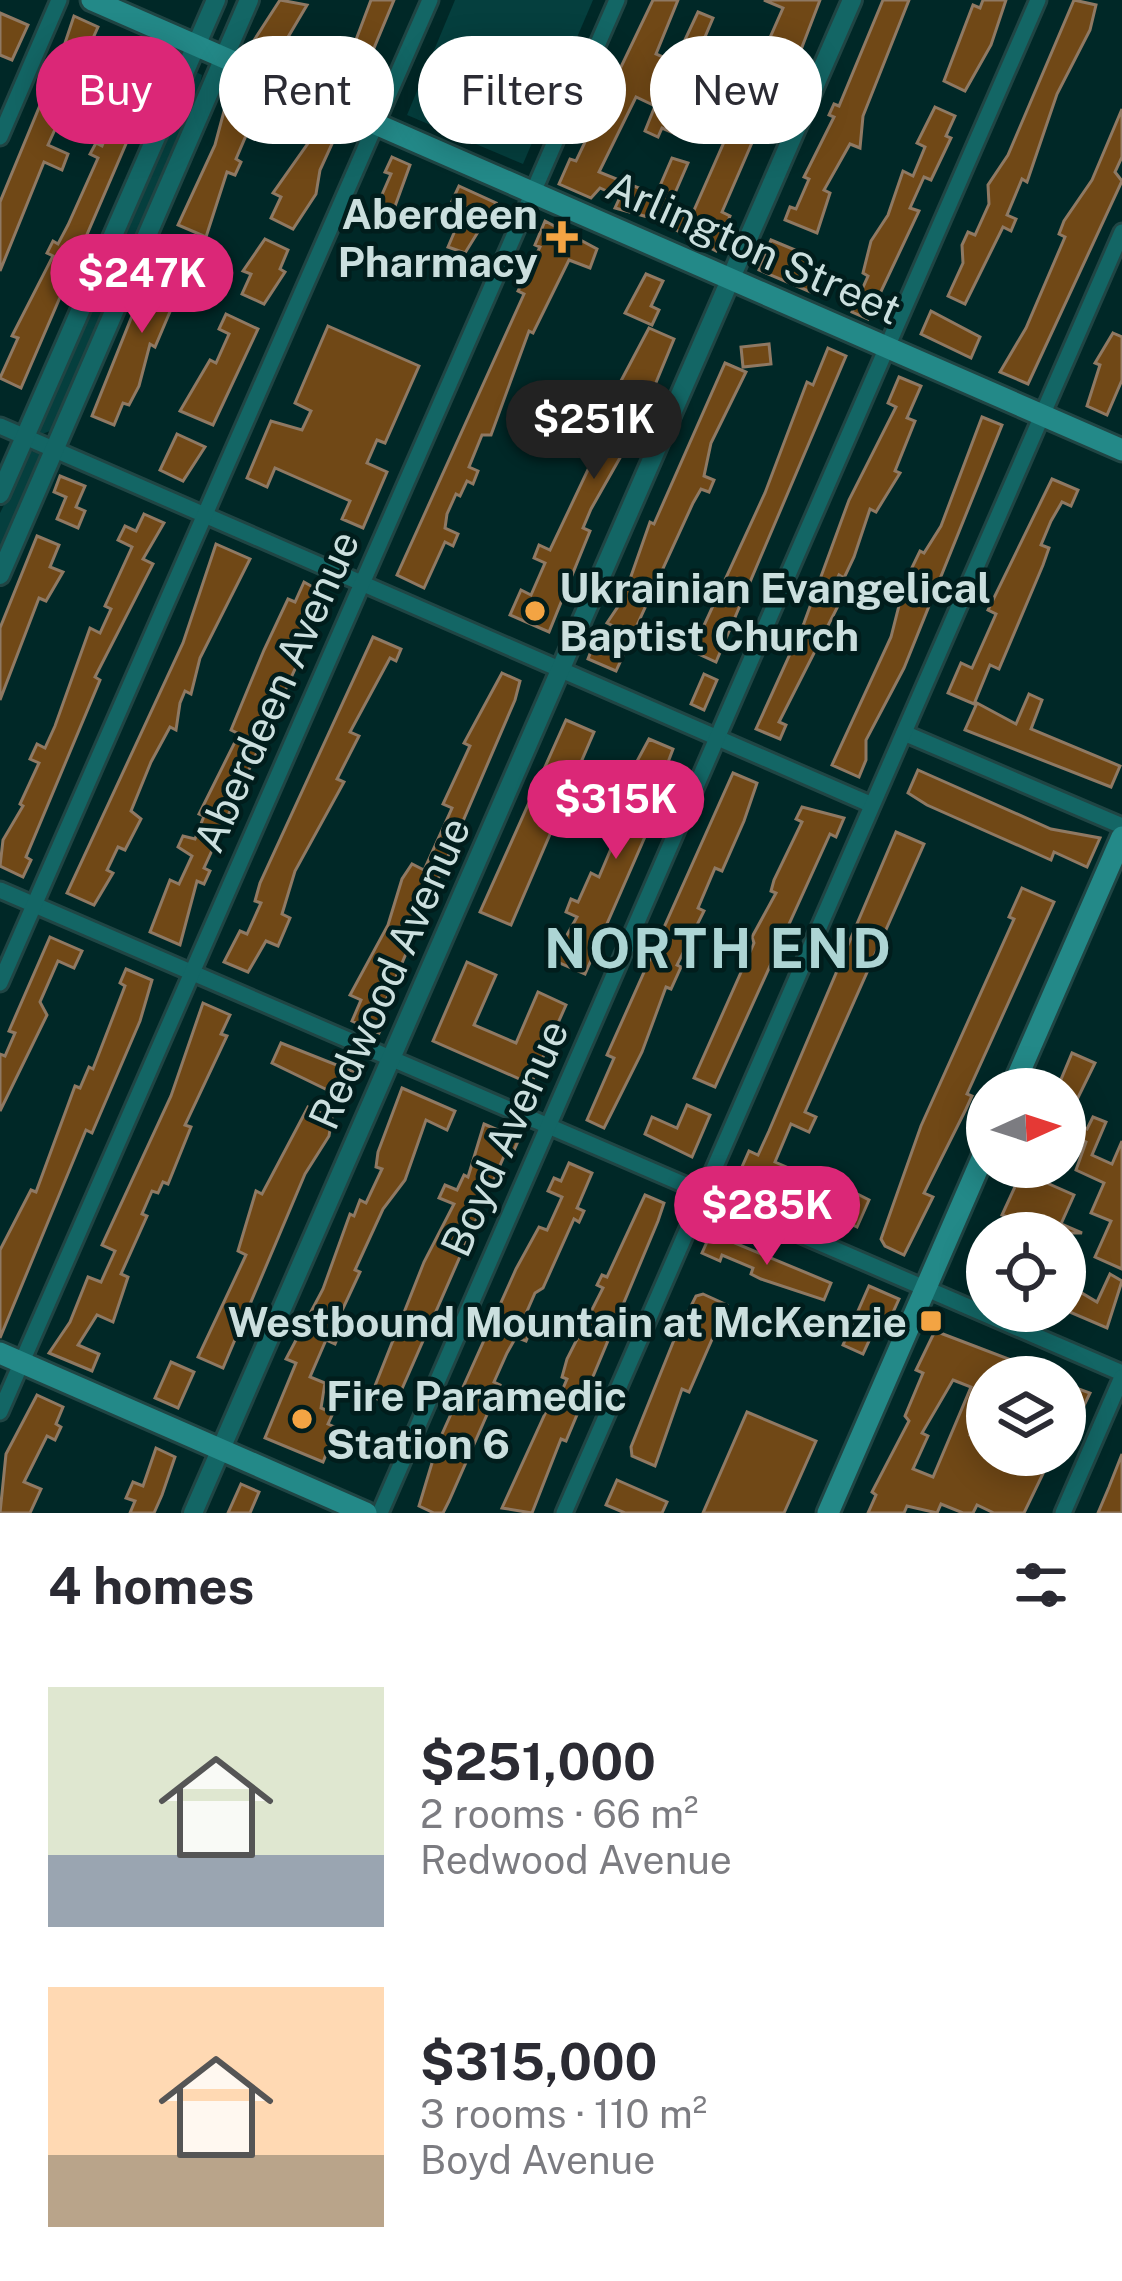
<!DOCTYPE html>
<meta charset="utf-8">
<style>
body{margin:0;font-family:"Public Sans",sans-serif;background:#f7f7f7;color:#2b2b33;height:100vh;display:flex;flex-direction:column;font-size:45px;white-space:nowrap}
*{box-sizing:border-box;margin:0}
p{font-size:39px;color:#7c7c81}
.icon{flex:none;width:66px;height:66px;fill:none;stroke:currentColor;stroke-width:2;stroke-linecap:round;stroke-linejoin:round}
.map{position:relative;height:1513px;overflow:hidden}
.sheet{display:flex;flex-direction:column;background:#fff;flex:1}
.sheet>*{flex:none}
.hud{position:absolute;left:36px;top:36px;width:1050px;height:108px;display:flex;gap:24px}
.needle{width:78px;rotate:87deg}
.buttons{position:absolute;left:966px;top:1068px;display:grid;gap:24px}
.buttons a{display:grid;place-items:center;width:120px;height:120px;border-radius:50%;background:#fff;box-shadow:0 6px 30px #0003;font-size:60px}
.price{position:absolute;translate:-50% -102px;padding:0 27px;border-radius:42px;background:#db2777;color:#fff;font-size:39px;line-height:78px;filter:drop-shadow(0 3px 6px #0008)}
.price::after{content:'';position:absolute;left:50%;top:72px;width:36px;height:27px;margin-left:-18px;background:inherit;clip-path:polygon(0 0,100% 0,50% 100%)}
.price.active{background:#222;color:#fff}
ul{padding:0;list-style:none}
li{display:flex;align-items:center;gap:36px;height:300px;padding:0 48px}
li span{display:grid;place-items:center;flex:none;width:336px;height:240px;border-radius:0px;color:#555}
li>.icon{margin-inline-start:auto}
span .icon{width:144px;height:144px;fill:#fffc;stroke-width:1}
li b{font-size:51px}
h2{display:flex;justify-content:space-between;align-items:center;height:144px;padding:0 48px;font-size:51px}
.pill{padding:0 42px;border-radius:54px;background:#fff;box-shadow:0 6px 30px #0003;font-size:42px;line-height:108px}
.pill.active{background:#db2777;color:#fff}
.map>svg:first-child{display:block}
.green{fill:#053f3e}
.building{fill:#704816;stroke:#8f7963;stroke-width:3;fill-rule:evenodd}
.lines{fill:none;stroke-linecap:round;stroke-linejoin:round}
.minor-casing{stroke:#204544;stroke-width:21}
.tertiary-casing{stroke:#204544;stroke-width:24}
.secondary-casing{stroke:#204544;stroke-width:27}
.minor{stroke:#136665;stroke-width:15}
.tertiary{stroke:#136665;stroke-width:18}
.secondary{stroke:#238988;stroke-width:21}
.poi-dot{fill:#f3a443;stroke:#011d1c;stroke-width:4.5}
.labels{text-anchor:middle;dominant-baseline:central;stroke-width:9;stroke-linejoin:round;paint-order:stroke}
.poi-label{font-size:42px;font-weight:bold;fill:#cbdfde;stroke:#011d1c;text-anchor:end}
.street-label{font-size:42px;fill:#cbdfde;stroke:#011d1c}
.district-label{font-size:54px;font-weight:bold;letter-spacing:3px;fill:#add5d4;stroke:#011d1c}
</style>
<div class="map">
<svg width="1122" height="1513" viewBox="0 0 1122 1513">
<rect width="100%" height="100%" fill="#002827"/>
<g class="green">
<polygon points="455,0 593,0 523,164 407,115"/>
<polygon points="196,72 202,75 197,98 53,430 42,434 37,428"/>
<polygon points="31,451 39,454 40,462 0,553 0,513"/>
</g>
<g class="building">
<polygon points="280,0 307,5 275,59 249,48"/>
<polygon points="371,0 394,0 367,65 376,69 364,99 339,89 361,49 354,45"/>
<polygon points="653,0 678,0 656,54 679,64 667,93 680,99 671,119 696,131 692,141 662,128 658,137 645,131 655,106 636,97 599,172 656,195 672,158 688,163 669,207 691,217 783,8 764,0 820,0 789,81 761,122 722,212 730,216 716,251 655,219 615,208 620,197 600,188 591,198 559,184 570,159 576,161"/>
<polygon points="883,0 909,0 863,116 860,148 850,144 824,190 830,193 817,233 785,220 790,207 796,209 809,179 804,177 834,117 829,115 834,104 839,106"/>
<polygon points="983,0 1006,0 991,45 965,91 944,81 973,5 980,8"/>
<polygon points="1074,0 1096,5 1090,30 1057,94 1027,182 1022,179 1007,215 1016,219 1011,231 1003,227 965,304 948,296 963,263 962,245 968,232 975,235 989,204 988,185 1008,155"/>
<polygon points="698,12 713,18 699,51 683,44"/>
<polygon points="0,13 28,25 12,60 0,55"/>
<polygon points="74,16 98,27 89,47 121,62 130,41 143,47 135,65 156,74 21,388 0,378 18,338 12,336 53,256 47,253 53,241 58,244 68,225 98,158 90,154 96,143 102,146 121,98 106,91 112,76 86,65 78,83 55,73"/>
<polygon points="231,85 263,100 253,133 248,131 236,159 241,162 235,175 227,172 206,237 178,225 215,145"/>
<polygon points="43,98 65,107 48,145 68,154 62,170 44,162 0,271 0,202"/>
<polygon points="935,107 955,116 946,136 951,138 931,180 924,177 910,208 919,211 868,319 852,312 868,276 863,273 871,241 888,215 903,171 913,176 925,147 917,143"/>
<polygon points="1122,109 1122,157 1115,172 1122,181 1028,384 1000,372 1026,328 1065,237 1059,234 1064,221 1092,180"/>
<polygon points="321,125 337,133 320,170 316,194 293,229 271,218 281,197 273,193"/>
<polygon points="392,157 410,165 390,220 374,213 391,174 385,172"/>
<polygon points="459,186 496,203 465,253 448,247 465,207 452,201"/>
<polygon points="545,221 597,249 590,268 569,260 533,333 529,331 491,435 482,435 469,467 478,471 473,484 467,481 460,496 456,494 447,514 445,528 458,534 453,546 445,542 424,588 397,575 524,294 518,291 540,247 535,245"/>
<polygon points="265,239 288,250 280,269 285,272 264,304 242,294 251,274 243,271"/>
<polygon points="771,240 812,257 807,270 820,276 813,293 759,270"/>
<polygon points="171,245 194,255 155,347 150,344 139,386 129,405 123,403 114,425 92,416 138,301 148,285 153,287"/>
<polygon points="646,274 663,281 651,306 659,310 652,325 625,313"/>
<polygon points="931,311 980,337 971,358 921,334"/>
<polygon points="226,314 258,329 213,425 180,411 210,360 216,363 229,334 219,329"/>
<polygon points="328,326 419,366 385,443 377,440 367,463 387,472 363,528 342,519 350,501 275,468 267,487 247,478 271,421 302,430 311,411 295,403"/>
<polygon points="649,328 674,339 638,426 591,509 583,528 590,531 549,632 510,615 521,590 531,595 545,563 534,558 539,545 550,550 594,457 605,411"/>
<polygon points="1113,333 1122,337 1122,380 1107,415 1087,406 1100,365 1095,363"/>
<polygon points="769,344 771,364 743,367 741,347"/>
<polygon points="828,348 846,356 716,662 694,652 700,634 765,493 807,382 813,385"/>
<polygon points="725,363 746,372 711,443 704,476 714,480 709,492 701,489 693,503 616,671 588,659 593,646 607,652 617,628 607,623 623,599 650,522 654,524"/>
<polygon points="899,377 921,386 907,418 915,421 895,471 900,473 876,512 870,509 854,557 844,578 839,575 828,599 839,604 779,722 786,725 780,739 756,729 804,623 849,500 896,407 888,403"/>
<polygon points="982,417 1002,425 904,668 866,740 866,760 859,777 832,765 891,637 905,582 920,551 924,553 941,526"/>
<polygon points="177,434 205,447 183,481 160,470"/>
<polygon points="60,476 85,486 76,507 85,511 78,528 57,519 66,497 54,492"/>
<polygon points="1052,479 1078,490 1071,506 1062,502 1051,521 1041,545 1049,548 1043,565 999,669 990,665 974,704 948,693 961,663 972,668 996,614 988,610"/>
<polygon points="144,514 164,523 143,559 153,564 95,677 100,680 26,857 31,860 23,877 0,866 3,840 23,806 20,804 39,763 30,759 37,744 45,748 55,726 90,628 100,633 111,609 105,606 132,547 118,540 125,526 136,531"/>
<polygon points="37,536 59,545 50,567 63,572 46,601 39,598 0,700 0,628"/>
<polygon points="216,544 250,559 200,658 191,694 185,691 180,703 176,730 170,727 151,762 131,811 141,819 125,850 118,847 107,870 113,873 94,905 67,893 183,643"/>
<polygon points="304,582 332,598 326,613 317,609 306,645 204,868 210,871 204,884 197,881 180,945 150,932 170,880 179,884 192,856 178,847 183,836 195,839 204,816 199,814 239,734 231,730 264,650 288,599 295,602"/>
<polygon points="373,637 401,649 396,661 390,658 350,732 359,736 337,779 344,782 295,871 282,914 290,918 278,946 266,941 248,972 224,962 240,931 247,934 261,903 255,901 260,883"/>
<polygon points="502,673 520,681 515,700 381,1012 387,1015 379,1033 352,1021 361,1000 350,995 388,925 402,879 412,864 424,870 452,808 443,804 470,746 464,743"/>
<polygon points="704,674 717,680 704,710 691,704"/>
<polygon points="1029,694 1042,700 1031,729 1120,766 1111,787 965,730 977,703 1016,724"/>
<polygon points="566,720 594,732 511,925 480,912"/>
<polygon points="649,739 673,749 661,781 668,784 585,974 553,960 577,917 566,912 571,899 578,902 591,873 599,877 613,844 642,768 635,765"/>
<polygon points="918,770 1051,829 1100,838 1087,867 1054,852 1051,860 927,805 908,793"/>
<polygon points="733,773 757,783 744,821 722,871 715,868 698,908 704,911 677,965 681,967 671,989 666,987 642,1052 604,1128 587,1120 614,1058 607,1055"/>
<polygon points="802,807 844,818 836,837 830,834 715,1087 694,1078 754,943 752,937 776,893 771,891 774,880 802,822 796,819"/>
<polygon points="896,832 924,844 805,1112 816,1117 809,1132 791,1124 775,1162 791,1169 780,1195 738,1176 749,1151 758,1155 769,1131"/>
<polygon points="1022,888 1054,902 967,1094 972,1096 966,1109 924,1193 933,1197 904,1255 885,1246 881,1239 921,1126 1014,919 1009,917"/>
<polygon points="50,937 82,951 74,968 58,961 40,1002 47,1015 0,1111 0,1054 5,1056 15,1033 9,1031"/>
<polygon points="467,962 496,975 474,1025 516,1043 538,992 566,1005 531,1084 433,1041"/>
<polygon points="126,969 152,980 140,1021 92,1133 86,1130 0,1338 0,1250 31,1190 36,1192 75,1086 80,1088 89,1067 93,1069 125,986 120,983"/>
<polygon points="203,1003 230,1015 221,1034 227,1036 185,1125 191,1127 168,1184 163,1182 158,1193 152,1191 142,1214 147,1216 121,1274 128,1277 113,1322 97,1315 78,1345 99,1354 92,1371 49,1353 70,1322 88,1277 101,1282 115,1251 102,1245 171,1096"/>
<polygon points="281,1043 357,1073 346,1099 272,1063"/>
<polygon points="1072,1053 1095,1063 1067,1120 1087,1129 1093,1117 1106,1122 1092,1155 1112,1164 1122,1141 1122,1269 1095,1257 1111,1221 1091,1213 1104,1183 1076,1170 1086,1142 1065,1132 1065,1089 1057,1089"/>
<polygon points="402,1088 455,1111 447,1130 426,1120 405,1180 383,1209 355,1270 360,1272 339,1317 345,1320 335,1344 326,1340 310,1377 325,1383 321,1408 333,1413 328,1424 337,1428 323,1462 265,1438 296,1363 286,1359 323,1289 350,1214 354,1216 360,1200 366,1203 382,1169 376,1167 378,1152"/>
<polygon points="687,1105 710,1115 692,1157 645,1134 652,1117 677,1128"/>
<polygon points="308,1107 332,1118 329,1136 305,1174 223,1368 198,1357 246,1255 238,1251 256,1191 262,1194"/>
<polygon points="484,1124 519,1139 511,1157 505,1154 394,1407 371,1396 424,1262 454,1204 439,1198 445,1185 457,1190 464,1175 468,1177"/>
<polygon points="569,1163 592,1173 577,1208 584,1211 579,1222 574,1219 543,1288 535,1293 521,1325 531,1329 526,1341 516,1337 507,1353 494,1382 500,1385 449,1501 443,1513 434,1513 419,1506 438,1443 516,1269 539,1227 547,1230 562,1197 548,1191 554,1178 561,1181"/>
<polygon points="1024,1167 1054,1167 1047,1183 1074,1195 1061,1224 1082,1233 1051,1233 1002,1215"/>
<polygon points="820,1175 869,1200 857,1227 808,1203"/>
<polygon points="645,1195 664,1203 658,1221 566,1441 561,1439 532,1513 502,1508 549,1405 555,1407 567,1379 562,1377 567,1359 603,1288 597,1285 602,1275 607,1277"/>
<polygon points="711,1233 831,1283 824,1300 761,1279 751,1274 753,1268 722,1255 720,1261 702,1253"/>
<polygon points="1110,1274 1122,1281 1107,1328 1065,1310 1065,1283 1097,1302"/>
<polygon points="869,1286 899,1299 889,1321 880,1317 863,1354 843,1345"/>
<polygon points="703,1294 727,1305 689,1392 682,1389 655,1466 632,1456 631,1447 674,1340 696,1296"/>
<path d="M 935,1331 L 1056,1377 L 987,1377 L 987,1408 L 982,1406 L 970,1435 L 987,1443 L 987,1455 L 1052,1455 L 1024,1513 L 994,1513 L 977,1505 L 973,1513 L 963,1513 L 941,1504 L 937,1513 L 907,1506 L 904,1513 L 868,1513 L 876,1495 L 872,1492 L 909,1421 L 905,1416 L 923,1373 L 916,1370 ZM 953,1380 L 971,1387 L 933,1477 L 913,1469 L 928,1436 L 922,1433 Z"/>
<polygon points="171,1362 194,1372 178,1408 155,1398"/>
<polygon points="1065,1384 1090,1393 1079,1416 1065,1410"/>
<polygon points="37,1395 63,1407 56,1424 61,1427 55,1440 47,1436 24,1482 41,1489 30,1513 0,1513 6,1454"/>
<polygon points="747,1412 816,1441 784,1513 703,1513"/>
<polygon points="156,1448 175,1457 162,1495 154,1513 130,1513 135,1501 126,1498 133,1482 143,1486"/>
<polygon points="1122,1454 1122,1513 1098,1513 1109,1487"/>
<polygon points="617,1480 667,1502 662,1513 625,1513 606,1505"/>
<polygon points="241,1484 259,1492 250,1513 228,1513"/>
</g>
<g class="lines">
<defs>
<g id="minor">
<polyline points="0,137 59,0"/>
<polyline points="0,426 872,805"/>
<polyline points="904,733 1122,826"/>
<polyline points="0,890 1122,1373"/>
<polyline points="0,983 430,0"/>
<polyline points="0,1412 617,0"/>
<polyline points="380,1513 1038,0"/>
<polyline points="564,1513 1122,232"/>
<polyline points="1063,1513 1122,1377"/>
</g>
<g id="tertiary">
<polyline points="0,494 216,0"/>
<polyline points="0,575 249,0"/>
<polyline points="193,1513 852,0"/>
</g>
<g id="secondary">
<polyline points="92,0 1122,450"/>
<polyline points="1012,1089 1122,837"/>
<polyline points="0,1353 366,1513"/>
<polyline points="828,1513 987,1147"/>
</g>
</defs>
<use href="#minor" class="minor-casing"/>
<use href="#tertiary" class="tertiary-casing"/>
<use href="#secondary" class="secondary-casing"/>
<use href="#minor" class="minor"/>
<use href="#tertiary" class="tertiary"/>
<use href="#secondary" class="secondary"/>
</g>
<g class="poi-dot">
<path d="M556 219h12v12h12v12h-12v12h-12v-12h-12v-12h12z"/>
<circle cx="535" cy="611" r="12"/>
<rect x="919" y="1309" width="24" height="24" rx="6"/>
<circle cx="302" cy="1419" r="12"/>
</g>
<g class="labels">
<g class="poi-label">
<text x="538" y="213">Aberdeen<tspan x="538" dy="48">Pharmacy</tspan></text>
<text x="559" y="587" text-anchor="start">Ukrainian Evangelical<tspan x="559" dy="48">Baptist Church</tspan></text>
<text x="907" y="1321">Westbound Mountain at McKenzie</text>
<text x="326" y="1395" text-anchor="start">Fire Paramedic<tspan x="326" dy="48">Station 6</tspan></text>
</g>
<g class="street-label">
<text transform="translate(754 247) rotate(24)">Arlington Street</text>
<text transform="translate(276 691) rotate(-66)">Aberdeen Avenue</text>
<text transform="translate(389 973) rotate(-66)">Redwood Avenue</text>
<text transform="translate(504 1138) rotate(-66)">Boyd Avenue</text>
</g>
<g class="district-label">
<text x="719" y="948">NORTH END</text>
</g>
</g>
</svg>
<div class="buttons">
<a><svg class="needle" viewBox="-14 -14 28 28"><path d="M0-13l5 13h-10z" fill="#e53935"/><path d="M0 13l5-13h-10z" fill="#7c7c81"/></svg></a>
<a><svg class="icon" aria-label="locate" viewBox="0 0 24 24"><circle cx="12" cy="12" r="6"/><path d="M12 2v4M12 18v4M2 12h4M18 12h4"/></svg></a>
<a><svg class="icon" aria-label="layers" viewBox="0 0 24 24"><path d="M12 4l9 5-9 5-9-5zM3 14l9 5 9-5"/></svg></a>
</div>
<b class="price" style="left:142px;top:336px">$247K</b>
<b class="price active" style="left:594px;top:482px">$251K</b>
<b class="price" style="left:616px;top:862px">$315K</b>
<b class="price" style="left:767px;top:1268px">$285K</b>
<div class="hud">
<a class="pill active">Buy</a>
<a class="pill">Rent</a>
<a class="pill">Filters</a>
<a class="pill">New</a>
</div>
</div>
<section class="sheet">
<h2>4 homes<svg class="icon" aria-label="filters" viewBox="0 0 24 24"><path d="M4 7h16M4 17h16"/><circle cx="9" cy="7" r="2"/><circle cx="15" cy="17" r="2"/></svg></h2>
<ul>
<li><span style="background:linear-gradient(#dfe7d0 70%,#9aa5b1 0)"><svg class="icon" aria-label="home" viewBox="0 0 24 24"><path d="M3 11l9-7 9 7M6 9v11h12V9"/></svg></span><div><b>$251,000</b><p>2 rooms · 66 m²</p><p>Redwood Avenue</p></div></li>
<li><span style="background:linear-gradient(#ffd9b3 70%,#b9a48a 0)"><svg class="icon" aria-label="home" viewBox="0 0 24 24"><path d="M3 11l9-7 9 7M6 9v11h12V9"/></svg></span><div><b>$315,000</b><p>3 rooms · 110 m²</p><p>Boyd Avenue</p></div></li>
</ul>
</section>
